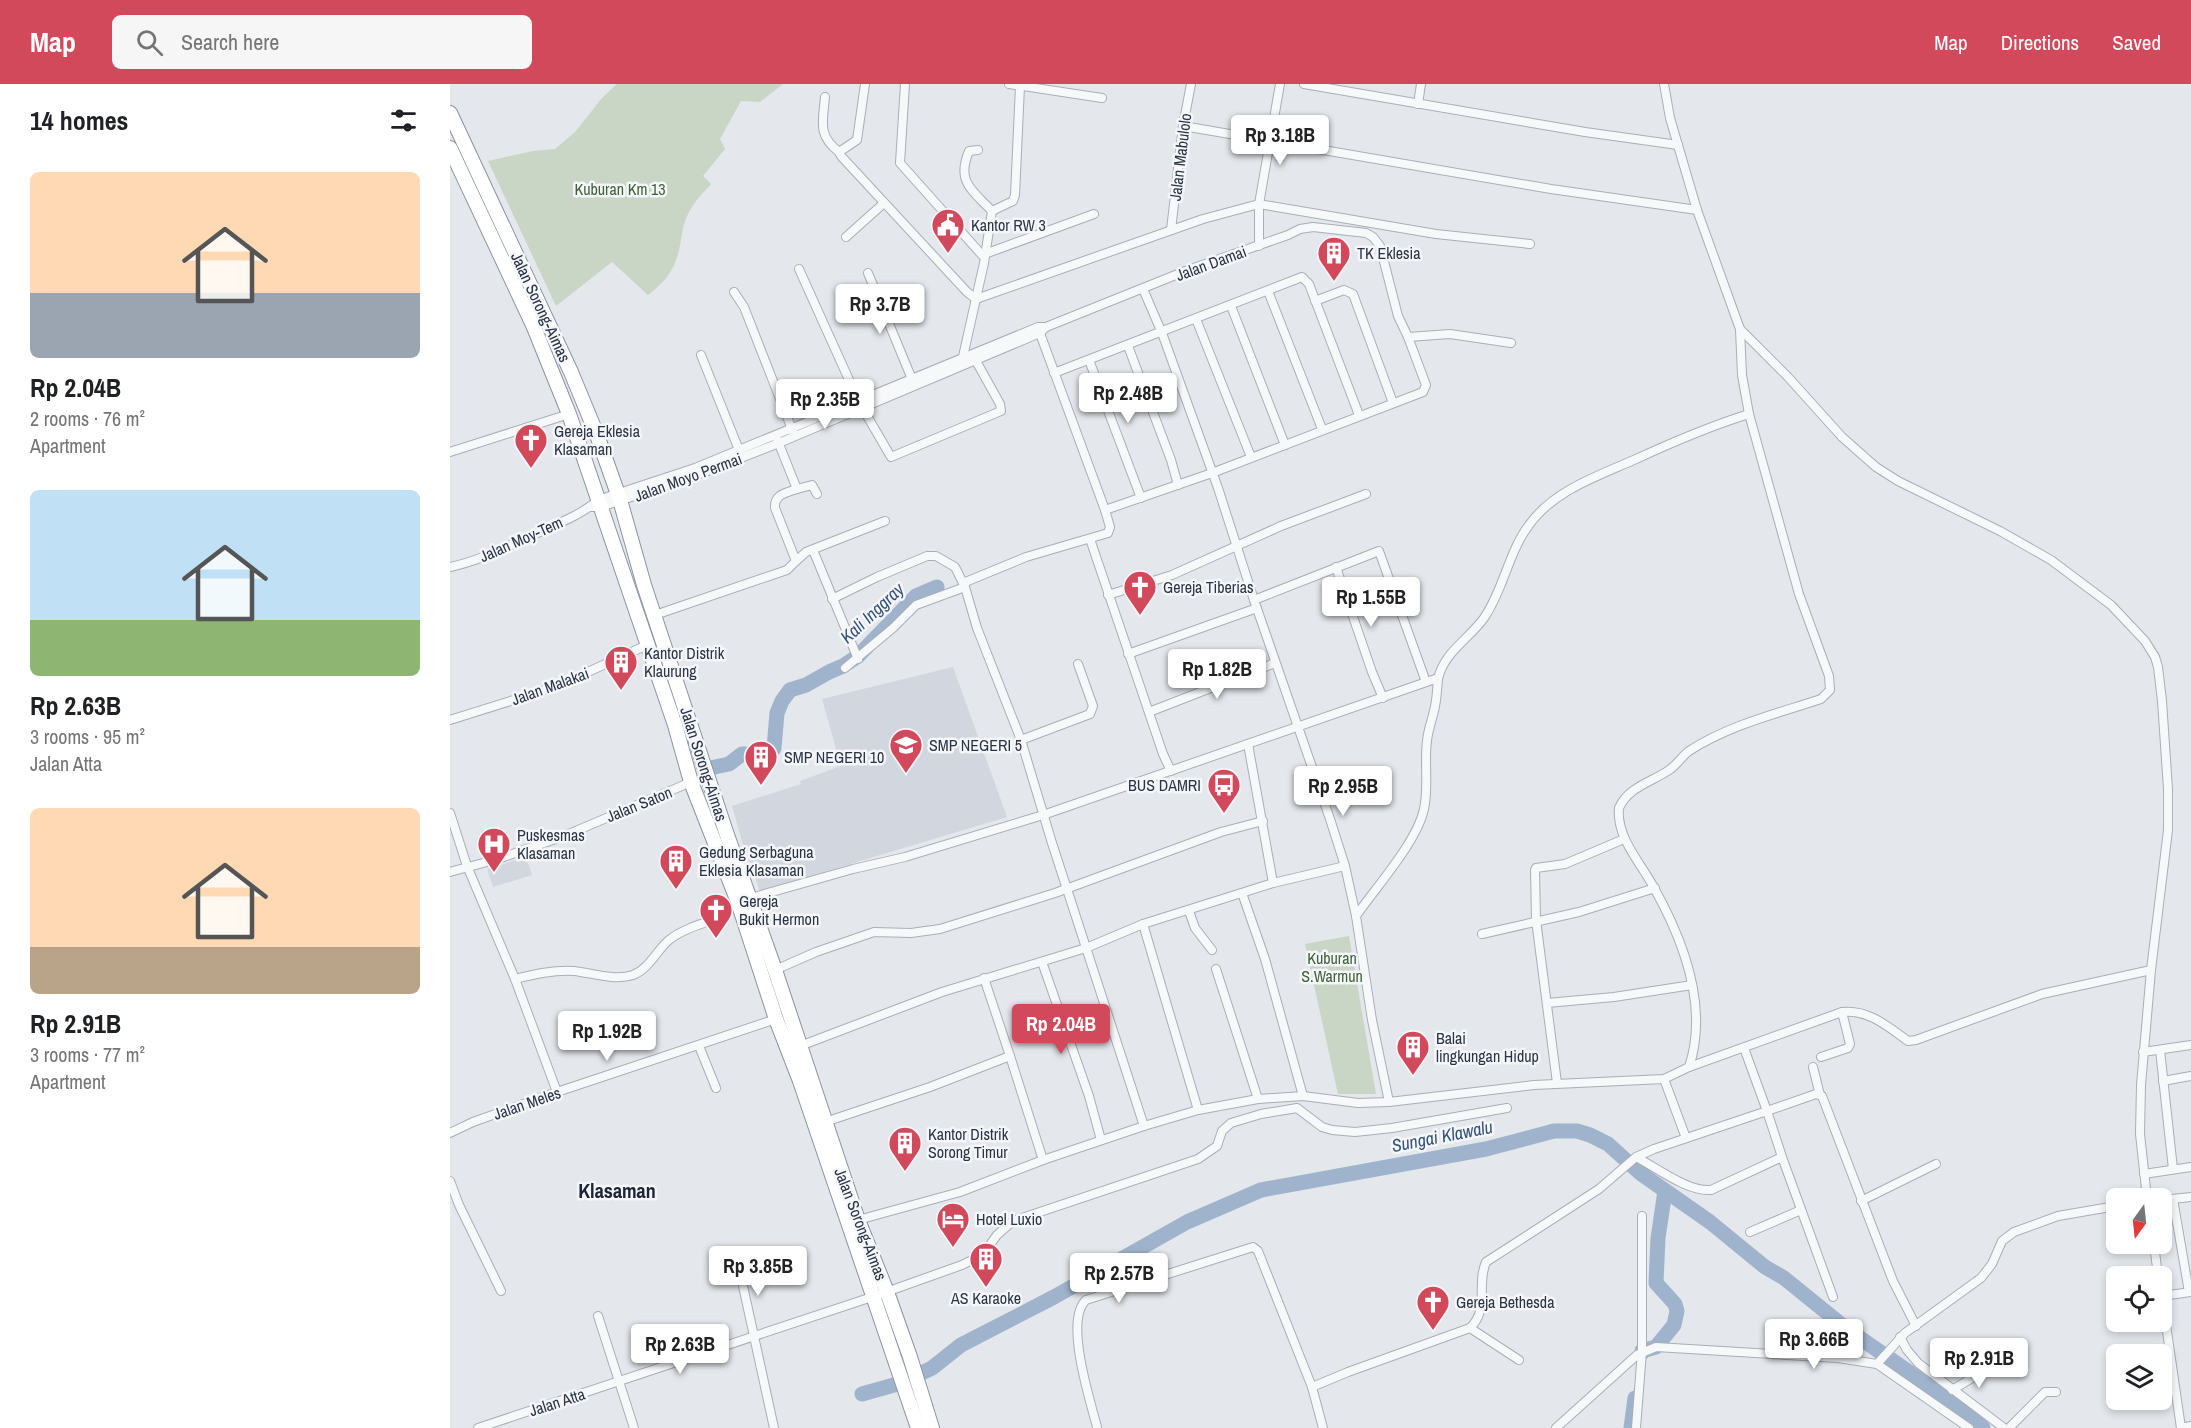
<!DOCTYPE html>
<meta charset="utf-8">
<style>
body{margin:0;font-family:"Archivo Narrow",sans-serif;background:#f6f6f6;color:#202124;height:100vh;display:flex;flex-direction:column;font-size:22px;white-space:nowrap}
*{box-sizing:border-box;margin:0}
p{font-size:20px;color:#757577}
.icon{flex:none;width:33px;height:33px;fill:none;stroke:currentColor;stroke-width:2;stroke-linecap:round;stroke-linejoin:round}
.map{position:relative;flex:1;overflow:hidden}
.side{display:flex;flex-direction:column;background:#fff;width:450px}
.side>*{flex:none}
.needle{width:39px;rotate:195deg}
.controls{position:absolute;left:1656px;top:1104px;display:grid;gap:12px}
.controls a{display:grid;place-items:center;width:66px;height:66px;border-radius:9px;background:#fff;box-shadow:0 3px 9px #0003;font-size:30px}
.price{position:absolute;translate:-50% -51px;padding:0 14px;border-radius:6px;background:#fff;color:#222;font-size:20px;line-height:39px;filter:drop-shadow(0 2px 3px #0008)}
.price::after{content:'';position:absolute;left:50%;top:36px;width:18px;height:14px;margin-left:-9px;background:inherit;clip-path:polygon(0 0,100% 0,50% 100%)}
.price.active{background:#d1495b;color:#fff}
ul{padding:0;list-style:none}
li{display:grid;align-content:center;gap:12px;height:318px;padding:0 30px}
li span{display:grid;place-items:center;height:186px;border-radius:9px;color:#555}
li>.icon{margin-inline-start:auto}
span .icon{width:108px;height:108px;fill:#fffc;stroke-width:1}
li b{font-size:26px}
h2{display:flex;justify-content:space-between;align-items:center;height:72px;padding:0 30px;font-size:26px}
header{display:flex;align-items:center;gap:36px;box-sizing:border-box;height:84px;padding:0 30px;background:#d1495b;color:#fff}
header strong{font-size:28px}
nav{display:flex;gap:33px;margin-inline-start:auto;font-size:21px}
.search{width:420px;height:54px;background:#f6f6f6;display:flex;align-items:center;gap:15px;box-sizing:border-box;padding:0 21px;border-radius:9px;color:#757577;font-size:22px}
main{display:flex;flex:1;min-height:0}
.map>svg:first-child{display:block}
.built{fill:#d2d6de}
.green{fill:#c9d6c5}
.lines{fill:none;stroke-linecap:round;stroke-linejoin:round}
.river{stroke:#9fb4cc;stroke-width:15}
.minor-casing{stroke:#a9aeb7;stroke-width:10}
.trunk-casing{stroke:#8b94a3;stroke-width:16}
.minor{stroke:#f7f8fa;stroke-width:8}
.trunk{stroke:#fff;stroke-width:14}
.labels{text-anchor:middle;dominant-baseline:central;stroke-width:5;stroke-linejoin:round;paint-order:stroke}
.street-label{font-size:16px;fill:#2b3445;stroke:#f4f6f9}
.park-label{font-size:16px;fill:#3f6138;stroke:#f4f6f9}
.poi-label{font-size:16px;fill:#2b3445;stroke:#f4f6f9;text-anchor:start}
.water-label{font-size:18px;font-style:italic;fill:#34527a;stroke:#f4f6f9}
.quarter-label{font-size:20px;font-weight:bold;fill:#1d2536;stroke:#f4f6f9}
</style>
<header>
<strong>Map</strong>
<div class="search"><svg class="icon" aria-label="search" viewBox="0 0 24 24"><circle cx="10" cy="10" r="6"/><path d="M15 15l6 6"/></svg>Search here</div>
<nav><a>Map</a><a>Directions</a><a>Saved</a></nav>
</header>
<main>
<section class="side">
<h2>14 homes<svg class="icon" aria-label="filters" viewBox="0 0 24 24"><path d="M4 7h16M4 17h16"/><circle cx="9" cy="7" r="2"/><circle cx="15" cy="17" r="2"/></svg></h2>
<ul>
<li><span style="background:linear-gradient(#ffd9b3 65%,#9aa5b1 0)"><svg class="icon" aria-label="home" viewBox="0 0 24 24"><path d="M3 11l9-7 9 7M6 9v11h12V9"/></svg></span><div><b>Rp 2.04B</b><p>2 rooms · 76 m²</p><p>Apartment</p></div></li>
<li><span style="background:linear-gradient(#bfe0f5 70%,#8fb573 0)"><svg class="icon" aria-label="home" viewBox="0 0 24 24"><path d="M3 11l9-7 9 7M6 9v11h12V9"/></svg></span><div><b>Rp 2.63B</b><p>3 rooms · 95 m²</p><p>Jalan Atta</p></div></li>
<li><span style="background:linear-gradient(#ffd9b3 75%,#b9a48a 0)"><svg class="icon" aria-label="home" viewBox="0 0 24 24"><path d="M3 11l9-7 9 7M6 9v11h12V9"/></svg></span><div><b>Rp 2.91B</b><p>3 rooms · 77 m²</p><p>Apartment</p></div></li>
</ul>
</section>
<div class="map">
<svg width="1741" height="1344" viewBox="0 0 1741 1344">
<rect width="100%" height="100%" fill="#e4e7ec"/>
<g class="built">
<polygon points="503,583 557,733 310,807 294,764 282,722 351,700 350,697 391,682 372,615"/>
<polygon points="76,773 82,791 43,803 37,785"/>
</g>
<g class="green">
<path d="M 167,0 L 333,0 L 310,18 L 291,17 L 270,55 L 275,65 L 253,92 L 261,100 C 253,109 243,119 238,130 C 232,141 232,154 229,166 C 224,187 215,198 198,211 L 162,178 L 106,222 L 38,77 L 83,67 L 105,65 L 125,48 L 152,14 Z"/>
<polygon points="899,852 926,1010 888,1010 855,860"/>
</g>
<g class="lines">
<g class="river">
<polyline points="260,684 279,680 292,670 310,670 324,664 327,629 332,617 340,606 356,601 379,588 393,582 408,572 466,512 487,503"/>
<polyline points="1192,1269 1192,1267 1206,1263 1224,1241 1227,1227 1225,1220 1206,1199 1208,1154 1215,1107"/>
<polyline points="412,1310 451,1299 482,1284 511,1261 604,1213 737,1138 811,1106 1036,1065 1104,1047 1127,1047 1140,1051 1158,1060 1190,1089 1260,1138 1315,1183 1334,1194 1397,1245 1505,1320 1533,1344"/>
<polyline points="1181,1344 1185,1314"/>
</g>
<defs>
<g id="minor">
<polyline points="415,0 407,56 389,68 391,72 517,208 526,215 753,135 809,120 986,150 1080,160"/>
<polyline points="455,0 450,79 532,171 644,130"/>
<polyline points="559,0 652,14"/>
<polyline points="854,0 1135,48 1228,61"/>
<polyline points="1214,0 1220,34 1247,126 1290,245 1338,293 1392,353 1426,383 1448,397 1550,447 1601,476 1661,521 1695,557 1705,573 1708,583 1712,617 1718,705 1718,746 1701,886 1691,1001 1690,1050 1697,1114"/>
<path d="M 375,13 C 373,37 367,51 389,68"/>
<polyline points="968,20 971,0"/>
<polyline points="733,42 1101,105 1247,126"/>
<polyline points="542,127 563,117 565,111 570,2"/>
<polyline points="721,146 733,42 741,0"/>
<polyline points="396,153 434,119"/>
<polyline points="809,162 809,120 830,0"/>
<polyline points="349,185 409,318 441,373 551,327 550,320 526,277"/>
<polyline points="418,189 464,300"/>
<polyline points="693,205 712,249 768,404 804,516 880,735 895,782 906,832"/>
<polyline points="818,207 872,345"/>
<polyline points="284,208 294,223 343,348"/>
<polyline points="865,217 894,206 903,210 943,319"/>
<polyline points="781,222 835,361"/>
<polyline points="746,235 801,373"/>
<polyline points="596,243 738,186 838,151 850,145 863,143 916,149 923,153 930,162 948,232 958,253 1000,250 1061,259"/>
<polyline points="678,262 721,376 728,401"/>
<polyline points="251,271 289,366"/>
<polyline points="639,276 691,414"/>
<path d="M 512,277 L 534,179 L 542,127 C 522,106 506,98 519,67 L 528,66"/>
<polyline points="604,289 852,193 859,200 909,331"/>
<path d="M 327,355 L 347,405 C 336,409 324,410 325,424 L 346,477 L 356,468 L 435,437"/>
<polyline points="0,368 119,330"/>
<polyline points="347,405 362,401 367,410"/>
<polyline points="655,426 762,389 973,308 976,301 958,253"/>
<polyline points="640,455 713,670 721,687"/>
<polyline points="363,466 408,575"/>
<path d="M 0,483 C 29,477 56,463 83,451 C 104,441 130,432 148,416 L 245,384 L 588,243 L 596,243 L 590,249 L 329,359 L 247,391 L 151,423 L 140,423"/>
<polyline points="886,483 922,588 933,614"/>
<polyline points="513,499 576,473 658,449 660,443 655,426 588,244"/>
<polyline points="658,511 722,491 831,442 916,410"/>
<polyline points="382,515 427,493 477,472 486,472 505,483 515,503 527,544 571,656 602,759 694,1042"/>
<polyline points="804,516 929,467 976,598"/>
<polyline points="205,531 337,486 346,477"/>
<polyline points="678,570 807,524"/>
<polyline points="395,584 443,544 466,521 515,503"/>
<polyline points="699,628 825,579"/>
<polyline points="0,636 105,603 197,561"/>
<polyline points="571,656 640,630 643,622 628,580"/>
<polyline points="798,660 823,799"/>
<polyline points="0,729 17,782 65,895 107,1008"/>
<polyline points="0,788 48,775 114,752 241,698"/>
<polyline points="792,809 815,875 853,1012"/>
<polyline points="297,815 403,785 455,773 593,731 988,594"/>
<polyline points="739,827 745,844 762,866"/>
<polyline points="693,840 748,1026"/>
<polyline points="1032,850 1129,828 1205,804"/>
<polyline points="592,878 639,1012 651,1056"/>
<polyline points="766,885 808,1015"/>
<polyline points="325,886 366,868 424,848 461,849 490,845 605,809 771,748 813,737"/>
<polyline points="534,894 560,972"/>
<path d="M 65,895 C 85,890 103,886 124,887 C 142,889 165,897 183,891 C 199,885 207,866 219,856 C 234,844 255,839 274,832"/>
<polyline points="1097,919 1164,913 1242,901"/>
<polyline points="249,962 266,1004"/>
<polyline points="350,962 492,908 636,864 693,840 823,799 895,782"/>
<polyline points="1294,964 1317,1027 1366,1010 1372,1012 1443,1197 1466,1242"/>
<polyline points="1710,966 1723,1085"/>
<polyline points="1693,968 1741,961"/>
<polyline points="1371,973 1398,964 1400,960 1392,928"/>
<path d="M 1239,983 L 1392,928 C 1418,925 1437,942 1458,957 L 1466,956 L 1592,910 L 1701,886"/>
<polyline points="1363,983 1370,1011"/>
<polyline points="1214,995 1236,1054"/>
<polyline points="1713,997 1741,992"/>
<polyline points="1107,999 1086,836 1085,786 1086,784 1115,780 1174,755"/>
<path d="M 939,1018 L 922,936 L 906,832 C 926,803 967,758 974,725 C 979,703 974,679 977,657 C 978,645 983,634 985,622 C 987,613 987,604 988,595 C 994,568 1019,555 1034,534 C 1054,505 1058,469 1079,441 C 1104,406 1148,392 1186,375 C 1223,358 1260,342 1299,330"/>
<polyline points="375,1038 480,1003 560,972 593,1076"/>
<polyline points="0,1049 23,1038 107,1008 326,935"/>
<polyline points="1332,1073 1383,1213"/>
<polyline points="1694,1090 1741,1083"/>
<polyline points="0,1097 9,1121 51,1207"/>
<polyline points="1723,1115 1739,1208"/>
<polyline points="1712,1116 1741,1113"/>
<polyline points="1411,1117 1486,1080"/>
<path d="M 408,1136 L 510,1108 L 593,1076 L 694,1042 L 748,1026 L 808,1015 L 853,1012 L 908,1019 L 939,1018 L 1084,1001 L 1214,995 L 1239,983 C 1259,923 1233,855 1203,802 C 1190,778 1166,753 1169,724 C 1178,703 1202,698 1219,686 C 1227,681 1232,672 1239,667 C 1279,641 1326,630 1371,615 L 1380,606 L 1379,592 L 1349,510 L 1299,330 L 1292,291 L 1290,245"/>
<polyline points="1300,1148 1351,1126"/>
<polyline points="1704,1160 1708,1192"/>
<polyline points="288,1179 324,1344"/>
<polyline points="1712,1212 1741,1208"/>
<polyline points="1712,1213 1731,1344"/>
<polyline points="148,1232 184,1344"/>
<polyline points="1020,1244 1069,1276"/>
<polyline points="1450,1253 1457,1266 1468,1279 1554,1344"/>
<polyline points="1427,1280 1455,1249 1531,1194 1542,1180 1552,1157 1564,1148 1608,1132 1666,1122"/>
<path d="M 862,1303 L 898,1288 L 1020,1244 C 1040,1225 1026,1201 1036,1178 L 1149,1105 L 1186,1073 L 1204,1065 L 1317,1027 L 1332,1073 L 1261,1106 C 1238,1108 1207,1084 1186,1073"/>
<polyline points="1502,1306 1542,1282"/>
<path d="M 647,1343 C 640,1316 614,1236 636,1216 L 803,1163 L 808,1167 L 862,1303 L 873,1344"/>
<polyline points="28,1344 425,1212 512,1181 526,1174 537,1165 547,1151 563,1137 748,1075 767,1062 772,1047 781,1039 811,1030 847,1024 872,1043 882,1046 905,1048 942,1044 1057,1024"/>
<polyline points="1106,1344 1187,1271 1206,1263 1388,1274 1427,1280 1519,1344"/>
<polyline points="1186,1344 1192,1267 1192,1132"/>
<polyline points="1559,1344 1595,1308 1606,1308"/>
<polyline points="1731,1344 1741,1342"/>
</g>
<g id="trunk">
<polyline points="0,29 121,288 147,351 170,416 194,501 276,748 325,886 408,1136 437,1208 460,1273 482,1344"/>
<polyline points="0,64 83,241 119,330 225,641 241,698 288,818 326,935 350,997 468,1344"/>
</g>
</defs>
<use href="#minor" class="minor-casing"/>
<use href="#trunk" class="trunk-casing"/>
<use href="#minor" class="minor"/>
<use href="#trunk" class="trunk"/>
</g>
<defs>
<symbol id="civic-pin" viewBox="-11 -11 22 30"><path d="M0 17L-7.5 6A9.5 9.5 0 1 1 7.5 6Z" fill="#d1495b" stroke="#f4f6f9"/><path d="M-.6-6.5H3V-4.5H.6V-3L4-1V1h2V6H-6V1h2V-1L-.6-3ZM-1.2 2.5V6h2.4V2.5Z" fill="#fff"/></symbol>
<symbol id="building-pin" viewBox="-11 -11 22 30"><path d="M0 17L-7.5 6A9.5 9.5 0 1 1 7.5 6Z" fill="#d1495b" stroke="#f4f6f9"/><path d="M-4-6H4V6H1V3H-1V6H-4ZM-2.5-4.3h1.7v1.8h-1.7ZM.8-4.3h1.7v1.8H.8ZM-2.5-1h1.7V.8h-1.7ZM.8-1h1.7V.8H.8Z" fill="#fff"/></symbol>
<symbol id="church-pin" viewBox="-11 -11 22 30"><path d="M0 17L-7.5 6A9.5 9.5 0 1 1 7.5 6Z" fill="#d1495b" stroke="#f4f6f9"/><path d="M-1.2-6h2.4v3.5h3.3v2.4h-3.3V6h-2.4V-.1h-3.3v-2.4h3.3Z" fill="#fff"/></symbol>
<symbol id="school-pin" viewBox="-11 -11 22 30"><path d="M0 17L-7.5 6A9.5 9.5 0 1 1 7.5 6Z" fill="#d1495b" stroke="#f4f6f9"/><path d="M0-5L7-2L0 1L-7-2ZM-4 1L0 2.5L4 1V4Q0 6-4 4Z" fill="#fff"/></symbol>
<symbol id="bus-pin" viewBox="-11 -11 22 30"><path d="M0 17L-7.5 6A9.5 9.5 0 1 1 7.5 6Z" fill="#d1495b" stroke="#f4f6f9"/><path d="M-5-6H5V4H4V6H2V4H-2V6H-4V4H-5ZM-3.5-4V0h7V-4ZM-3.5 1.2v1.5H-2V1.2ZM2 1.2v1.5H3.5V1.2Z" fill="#fff"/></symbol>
<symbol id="hospital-pin" viewBox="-11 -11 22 30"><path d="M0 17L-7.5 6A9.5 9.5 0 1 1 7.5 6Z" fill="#d1495b" stroke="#f4f6f9"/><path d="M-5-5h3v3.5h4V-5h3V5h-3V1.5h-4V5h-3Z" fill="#fff"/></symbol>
<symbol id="hotel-pin" viewBox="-11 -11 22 30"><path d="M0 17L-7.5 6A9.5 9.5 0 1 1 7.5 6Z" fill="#d1495b" stroke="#f4f6f9"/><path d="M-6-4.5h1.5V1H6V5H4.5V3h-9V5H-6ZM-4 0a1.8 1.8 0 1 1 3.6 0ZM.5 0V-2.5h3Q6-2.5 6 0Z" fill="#fff"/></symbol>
</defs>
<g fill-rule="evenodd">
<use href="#civic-pin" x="479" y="122" width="38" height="52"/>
<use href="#building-pin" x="865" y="150" width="38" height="52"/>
<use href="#church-pin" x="62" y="337" width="38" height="52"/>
<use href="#church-pin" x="671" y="484" width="38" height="52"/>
<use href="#building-pin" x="152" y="559" width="38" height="52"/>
<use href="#school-pin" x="437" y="642" width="38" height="52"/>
<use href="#building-pin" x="292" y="654" width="38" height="52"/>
<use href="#bus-pin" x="755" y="682" width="38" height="52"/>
<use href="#hospital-pin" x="25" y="741" width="38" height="52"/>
<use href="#building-pin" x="207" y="758" width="38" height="52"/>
<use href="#church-pin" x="247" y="807" width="38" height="52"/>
<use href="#building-pin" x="944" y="944" width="38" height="52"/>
<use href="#building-pin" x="436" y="1040" width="38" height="52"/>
<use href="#hotel-pin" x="484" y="1116" width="38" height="52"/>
<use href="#building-pin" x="517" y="1156" width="38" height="52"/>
<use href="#church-pin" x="964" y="1199" width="38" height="52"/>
</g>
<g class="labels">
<g class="street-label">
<text transform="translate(730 73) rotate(-83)">Jalan Mabulolo</text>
<text transform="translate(761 179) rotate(-20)">Jalan Damai</text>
<text transform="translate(91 223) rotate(65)">Jalan Sorong-Aimas</text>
<text transform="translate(238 393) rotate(-20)">Jalan Moyo Permai</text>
<text transform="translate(71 455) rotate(-24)">Jalan Moy-Tem</text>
<text transform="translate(100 602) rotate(-20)">Jalan Malakai</text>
<text transform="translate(254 680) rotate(72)">Jalan Sorong-Aimas</text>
<text transform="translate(189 720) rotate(-22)">Jalan Saton</text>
<text transform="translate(77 1019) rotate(-19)">Jalan Meles</text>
<text transform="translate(411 1140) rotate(69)">Jalan Sorong-Aimas</text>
<text transform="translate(107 1318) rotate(-18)">Jalan Atta</text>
</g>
<g class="park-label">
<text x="170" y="105">Kuburan Km 13</text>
<text x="882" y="874">Kuburan<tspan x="882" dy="18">S.Warmun</tspan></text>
</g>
<g class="poi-label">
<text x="521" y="141">Kantor RW 3</text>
<text x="907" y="169">TK Eklesia</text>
<text x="104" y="347">Gereja Eklesia<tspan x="104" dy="18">Klasaman</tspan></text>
<text x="713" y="503">Gereja Tiberias</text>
<text x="194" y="569">Kantor Distrik<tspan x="194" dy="18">Klaurung</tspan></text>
<text x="479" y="661">SMP NEGERI 5</text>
<text x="334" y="673">SMP NEGERI 10</text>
<text x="751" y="701" text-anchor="end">BUS DAMRI</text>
<text x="67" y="751">Puskesmas<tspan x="67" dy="18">Klasaman</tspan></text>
<text x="249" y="768">Gedung Serbaguna<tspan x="249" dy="18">Eklesia Klasaman</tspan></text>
<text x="289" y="817">Gereja<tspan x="289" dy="18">Bukit Hermon</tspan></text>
<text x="986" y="954">Balai<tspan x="986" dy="18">lingkungan Hidup</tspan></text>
<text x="478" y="1050">Kantor Distrik<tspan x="478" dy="18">Sorong Timur</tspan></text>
<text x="526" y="1135">Hotel Luxio</text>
<text x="536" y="1214" text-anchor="middle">AS Karaoke</text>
<text x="1006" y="1218">Gereja Bethesda</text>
</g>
<g class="water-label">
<text transform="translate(422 529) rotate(-43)">Kali Inggray</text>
<text transform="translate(992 1052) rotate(-11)">Sungai Klawalu</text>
</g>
<g class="quarter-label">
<text x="167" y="1106">Klasaman</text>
</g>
</g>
</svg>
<div class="controls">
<a><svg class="needle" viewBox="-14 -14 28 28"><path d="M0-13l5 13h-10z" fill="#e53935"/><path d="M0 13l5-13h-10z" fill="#757577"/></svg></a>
<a><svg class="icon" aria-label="locate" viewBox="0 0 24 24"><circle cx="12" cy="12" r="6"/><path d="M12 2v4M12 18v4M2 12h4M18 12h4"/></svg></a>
<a><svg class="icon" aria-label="layers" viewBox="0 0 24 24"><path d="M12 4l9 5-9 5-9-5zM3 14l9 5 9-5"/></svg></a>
</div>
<b class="price" style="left:830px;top:82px">Rp 3.18B</b>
<b class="price" style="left:430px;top:251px">Rp 3.7B</b>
<b class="price" style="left:678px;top:340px">Rp 2.48B</b>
<b class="price" style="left:375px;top:346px">Rp 2.35B</b>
<b class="price" style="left:921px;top:544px">Rp 1.55B</b>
<b class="price" style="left:767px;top:616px">Rp 1.82B</b>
<b class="price" style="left:893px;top:733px">Rp 2.95B</b>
<b class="price active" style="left:611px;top:971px">Rp 2.04B</b>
<b class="price" style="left:157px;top:978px">Rp 1.92B</b>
<b class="price" style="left:308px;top:1213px">Rp 3.85B</b>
<b class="price" style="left:669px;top:1220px">Rp 2.57B</b>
<b class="price" style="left:1364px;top:1286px">Rp 3.66B</b>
<b class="price" style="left:230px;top:1291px">Rp 2.63B</b>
<b class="price" style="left:1529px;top:1305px">Rp 2.91B</b>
</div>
</main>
